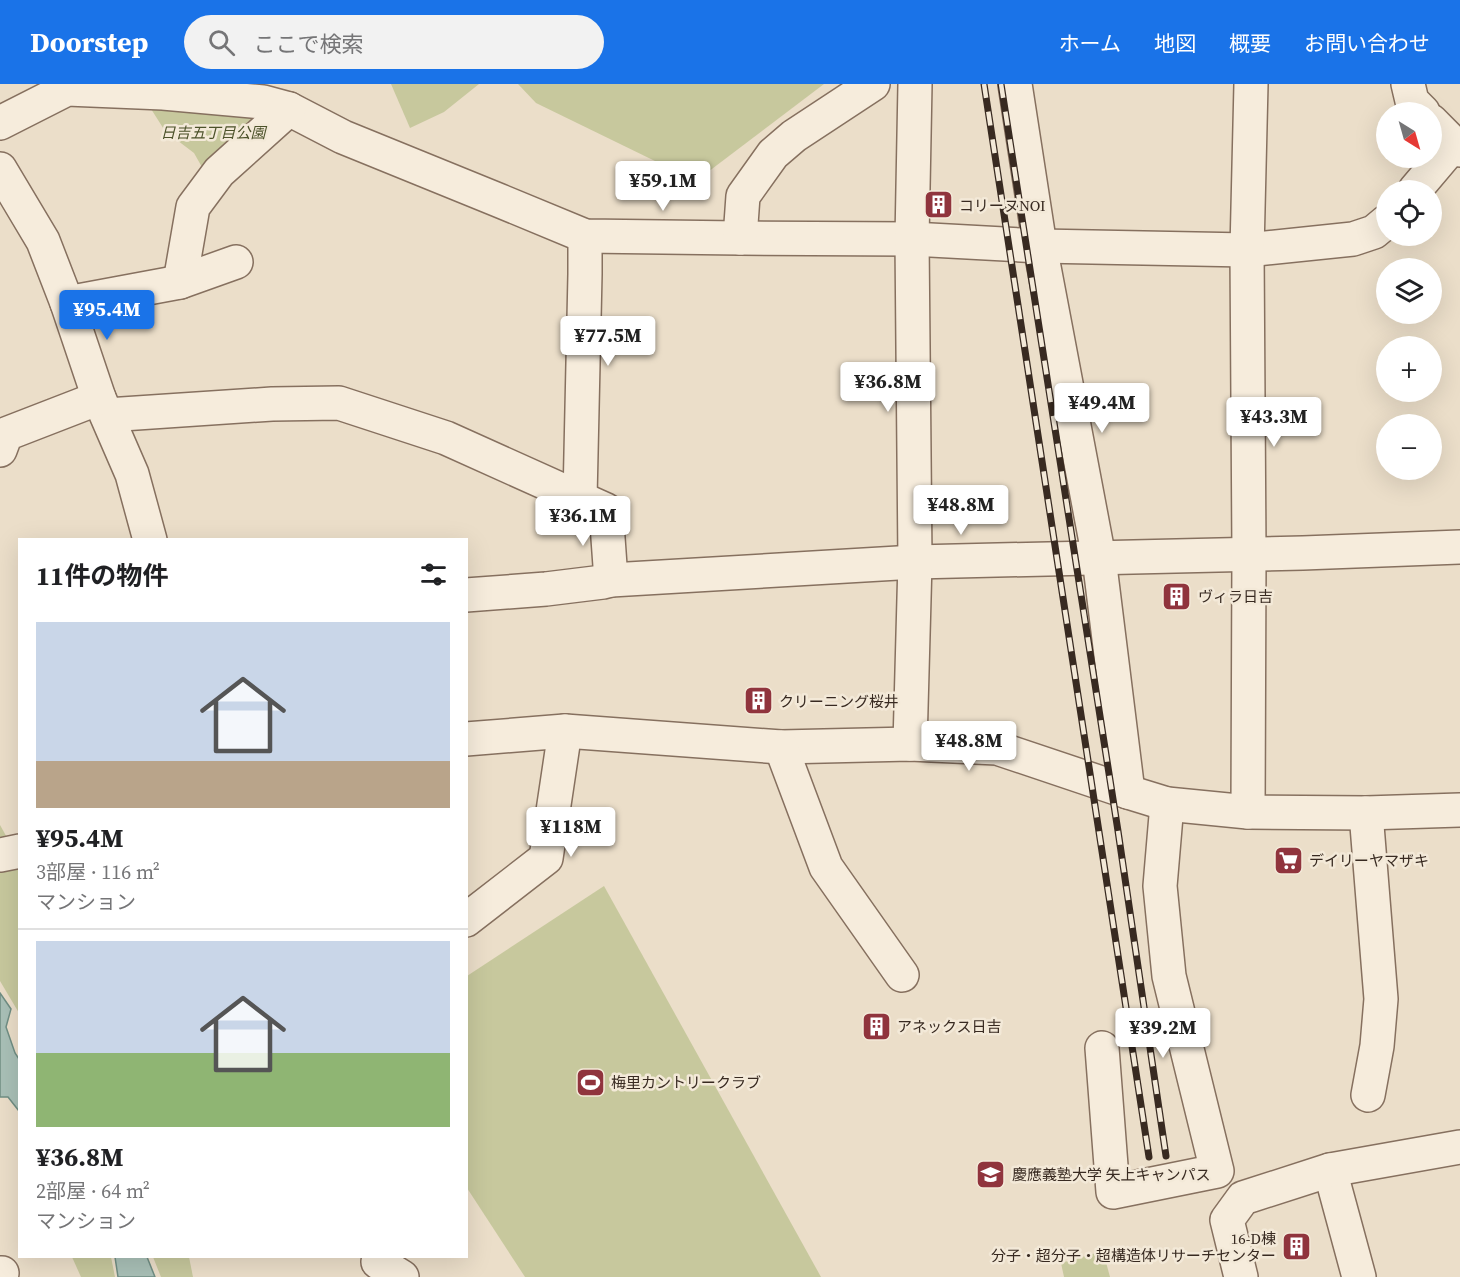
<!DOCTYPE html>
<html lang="ja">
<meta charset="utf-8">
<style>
body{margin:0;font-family:"Source Serif 4","Noto Sans JP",serif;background:#f2f2f2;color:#202124;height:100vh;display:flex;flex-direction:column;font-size:22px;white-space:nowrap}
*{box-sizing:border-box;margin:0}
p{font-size:20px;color:#757577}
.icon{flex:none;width:33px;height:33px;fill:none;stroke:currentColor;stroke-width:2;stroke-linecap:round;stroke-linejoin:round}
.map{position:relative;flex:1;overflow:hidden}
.drawer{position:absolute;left:18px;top:454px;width:450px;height:720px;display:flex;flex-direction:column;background:#fff;border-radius:0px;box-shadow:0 6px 24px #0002}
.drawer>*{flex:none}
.needle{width:39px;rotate:143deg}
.buttons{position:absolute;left:1376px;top:18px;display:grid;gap:12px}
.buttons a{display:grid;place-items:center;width:66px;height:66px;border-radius:50%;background:#fff;box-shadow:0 6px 24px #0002;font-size:30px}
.price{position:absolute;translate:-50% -51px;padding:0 14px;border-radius:6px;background:#fff;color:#222;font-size:20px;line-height:39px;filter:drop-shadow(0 2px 3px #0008)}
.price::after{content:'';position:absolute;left:50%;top:36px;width:18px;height:14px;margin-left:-9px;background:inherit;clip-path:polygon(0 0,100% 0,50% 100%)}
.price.on{background:#1a73e8;color:#fff}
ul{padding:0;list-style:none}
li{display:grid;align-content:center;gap:12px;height:318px;padding:0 18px}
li+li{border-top:2px solid #e0e0e0}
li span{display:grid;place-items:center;height:186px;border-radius:0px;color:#555}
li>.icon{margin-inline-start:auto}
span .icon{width:108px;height:108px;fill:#fffc;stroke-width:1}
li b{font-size:26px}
h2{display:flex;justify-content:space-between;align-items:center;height:72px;padding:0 18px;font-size:26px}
header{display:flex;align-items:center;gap:36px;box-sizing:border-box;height:84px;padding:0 30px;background:#1a73e8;color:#fff}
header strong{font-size:28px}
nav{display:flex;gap:33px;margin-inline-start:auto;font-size:21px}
.search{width:420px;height:54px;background:#f2f2f2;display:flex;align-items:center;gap:15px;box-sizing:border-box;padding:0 21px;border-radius:33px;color:#757577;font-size:22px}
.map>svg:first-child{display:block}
.green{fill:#c7c89d}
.water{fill:#a9c0b7;stroke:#708e84;stroke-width:1.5}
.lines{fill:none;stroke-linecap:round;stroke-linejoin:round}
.minor-casing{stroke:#86705f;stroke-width:36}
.minor{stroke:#f6ecdc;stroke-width:33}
.rail-casing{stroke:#382a21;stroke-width:7}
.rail{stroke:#f3e9d8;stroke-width:4.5;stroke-dasharray:14;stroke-linecap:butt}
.labels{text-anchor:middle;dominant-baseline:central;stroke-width:5;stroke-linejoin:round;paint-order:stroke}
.park-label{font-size:15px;font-style:italic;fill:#4c522a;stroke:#f3e9d8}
.poi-label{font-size:15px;fill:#382a21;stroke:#f3e9d8;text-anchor:start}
</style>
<header>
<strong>Doorstep</strong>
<div class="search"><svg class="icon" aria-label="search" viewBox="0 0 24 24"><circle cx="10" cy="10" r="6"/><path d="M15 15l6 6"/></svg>ここで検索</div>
<nav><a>ホーム</a><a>地図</a><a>概要</a><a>お問い合わせ</a></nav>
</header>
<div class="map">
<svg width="1460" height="1193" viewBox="0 0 1460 1193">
<rect width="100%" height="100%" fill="#ebdec9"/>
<g class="green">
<polygon points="391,0 479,0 444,28 410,44"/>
<polygon points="518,0 824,0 696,97 536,19"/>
<polygon points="146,17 257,23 263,40 207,92 194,69 165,47"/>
<polygon points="0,741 19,775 19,929 0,897"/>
<polygon points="604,802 821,1193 525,1193 467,1104 467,892"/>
<polygon points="1103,1167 1110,1193 1064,1193 1061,1179"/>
<polygon points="72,1173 111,1173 115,1193 81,1193"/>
<polygon points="153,1173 189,1173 193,1193 161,1193"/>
</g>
<g class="water">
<polygon points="0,909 11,925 6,943 15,969 19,975 19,1027 8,1013 0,1013"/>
<polygon points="115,1173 147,1173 155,1193 118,1193"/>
</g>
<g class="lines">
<defs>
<g id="minor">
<polyline points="1015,0 1040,162 1099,474 1128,708"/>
<polyline points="1408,0 1412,17 1423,28"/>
<polyline points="1431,37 1460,66"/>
<polyline points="0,39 67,5 163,9 263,18 289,25 343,53 498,116 585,152 740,154 912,155 1040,162 1247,166 1353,155 1374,148 1386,138"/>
<polyline points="0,85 43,157 67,219 99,314 132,390 150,456"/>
<polyline points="1415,106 1454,60"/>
<polyline points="740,154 743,112 773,70 794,52 873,0"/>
<polyline points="180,198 193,123 219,88 289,25"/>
<polyline points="67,219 180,198 236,178"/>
<polyline points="107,331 272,320 339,319 446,354 606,426 611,496"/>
<polyline points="0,366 6,350 99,314"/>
<polyline points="580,414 585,190 585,152"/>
<polyline points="466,511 546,505 603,498 611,496 915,478 1303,469 1460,463"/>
<polyline points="466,655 565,647 781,663 910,660 997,664 1128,708 1167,720 1248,728 1366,729 1460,726"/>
<polyline points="910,660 915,478 912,155 915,0"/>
<polyline points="781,663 826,783 902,891"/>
<polyline points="1248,728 1249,470 1247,166 1251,0"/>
<polyline points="1366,729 1381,915 1377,962 1368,1011"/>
<polyline points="0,771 20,767"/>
<polyline points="466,836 546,774 565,647"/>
<polyline points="1102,964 1113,1108 1217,1087 1169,892 1160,802 1167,720"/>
<polyline points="1330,1086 1359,1193"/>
<polyline points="379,1173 378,1178 402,1193"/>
<polyline points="0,1191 2,1189"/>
<polyline points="1241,1193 1227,1136 1243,1114 1330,1086 1460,1063"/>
</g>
</defs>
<use href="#minor" class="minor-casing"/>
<use href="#minor" class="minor"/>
<defs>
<g id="rail">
<polyline points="984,0 1149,1073"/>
<polyline points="1001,0 1118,747 1166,1072"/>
</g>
</defs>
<use href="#rail" class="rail-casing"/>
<use href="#rail" class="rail"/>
</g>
<defs>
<symbol id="building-square" viewBox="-11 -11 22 22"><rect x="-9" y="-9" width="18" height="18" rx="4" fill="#90343d" stroke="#f3e9d8"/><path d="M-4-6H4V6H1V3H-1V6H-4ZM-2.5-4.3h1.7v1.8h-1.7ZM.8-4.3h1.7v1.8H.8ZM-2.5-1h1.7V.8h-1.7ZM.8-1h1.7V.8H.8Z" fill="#fff"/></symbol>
<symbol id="supermarket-square" viewBox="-11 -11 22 22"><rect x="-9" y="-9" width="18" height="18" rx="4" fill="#90343d" stroke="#f3e9d8"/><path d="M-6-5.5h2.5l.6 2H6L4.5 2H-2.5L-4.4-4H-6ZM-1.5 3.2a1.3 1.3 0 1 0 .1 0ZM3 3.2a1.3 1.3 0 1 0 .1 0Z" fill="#fff"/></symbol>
<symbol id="stadium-square" viewBox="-11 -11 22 22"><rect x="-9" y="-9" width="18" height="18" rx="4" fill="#90343d" stroke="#f3e9d8"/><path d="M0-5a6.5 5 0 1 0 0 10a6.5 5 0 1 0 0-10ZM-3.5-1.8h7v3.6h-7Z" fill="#fff"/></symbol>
<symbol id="university-square" viewBox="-11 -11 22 22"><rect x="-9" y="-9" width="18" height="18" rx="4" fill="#90343d" stroke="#f3e9d8"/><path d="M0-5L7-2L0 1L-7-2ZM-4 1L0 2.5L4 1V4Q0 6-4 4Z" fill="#fff"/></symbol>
</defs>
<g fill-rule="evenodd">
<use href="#building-square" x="922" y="104" width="33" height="33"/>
<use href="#building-square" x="1160" y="496" width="33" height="33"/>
<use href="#building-square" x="742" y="600" width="33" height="33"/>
<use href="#supermarket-square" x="1272" y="760" width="33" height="33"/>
<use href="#building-square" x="860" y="926" width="33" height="33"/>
<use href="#stadium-square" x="574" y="982" width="33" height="33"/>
<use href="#university-square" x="974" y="1074" width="33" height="33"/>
<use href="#building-square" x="1280" y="1146" width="33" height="33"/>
</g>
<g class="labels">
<g class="park-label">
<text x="213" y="48">日吉五丁目公園</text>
</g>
<g class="poi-label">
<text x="959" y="121">コリーヌNOI</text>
<text x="1198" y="512">ヴィラ日吉</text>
<text x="779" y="617">クリーニング桜井</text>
<text x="1309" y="776">デイリーヤマザキ</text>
<text x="897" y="942">アネックス日吉</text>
<text x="611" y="998">梅里カントリークラブ</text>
<text x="1012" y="1090">慶應義塾大学 矢上キャンパス</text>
<text x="1276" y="1154" text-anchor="end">16-D棟<tspan x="1276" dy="17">分子・超分子・超構造体リサーチセンター</tspan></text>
</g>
</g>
</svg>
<div class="buttons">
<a><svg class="needle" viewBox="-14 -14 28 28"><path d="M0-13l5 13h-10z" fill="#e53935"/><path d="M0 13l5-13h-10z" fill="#757577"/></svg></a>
<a><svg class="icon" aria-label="locate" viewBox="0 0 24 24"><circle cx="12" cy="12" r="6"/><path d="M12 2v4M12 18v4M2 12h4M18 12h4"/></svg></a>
<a><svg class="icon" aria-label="layers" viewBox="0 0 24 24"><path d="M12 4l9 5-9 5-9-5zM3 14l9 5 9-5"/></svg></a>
<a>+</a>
<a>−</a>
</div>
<b class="price" style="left:663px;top:128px">¥59.1M</b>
<b class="price on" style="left:107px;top:257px">¥95.4M</b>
<b class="price" style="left:608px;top:283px">¥77.5M</b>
<b class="price" style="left:888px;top:329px">¥36.8M</b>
<b class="price" style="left:1102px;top:350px">¥49.4M</b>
<b class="price" style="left:1274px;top:364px">¥43.3M</b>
<b class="price" style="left:961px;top:452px">¥48.8M</b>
<b class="price" style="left:583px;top:463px">¥36.1M</b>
<b class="price" style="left:969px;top:688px">¥48.8M</b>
<b class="price" style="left:571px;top:774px">¥118M</b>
<b class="price" style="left:1163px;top:975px">¥39.2M</b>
<section class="drawer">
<h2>11件の物件<svg class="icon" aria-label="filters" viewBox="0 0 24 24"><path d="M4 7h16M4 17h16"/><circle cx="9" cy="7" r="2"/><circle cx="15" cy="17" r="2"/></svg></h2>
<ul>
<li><span style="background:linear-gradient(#c9d6e8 75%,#b9a48a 0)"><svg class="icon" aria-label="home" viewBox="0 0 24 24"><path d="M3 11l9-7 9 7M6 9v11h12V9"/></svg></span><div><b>¥95.4M</b><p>3部屋 · 116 m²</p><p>マンション</p></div></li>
<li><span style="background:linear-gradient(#c9d6e8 60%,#8fb573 0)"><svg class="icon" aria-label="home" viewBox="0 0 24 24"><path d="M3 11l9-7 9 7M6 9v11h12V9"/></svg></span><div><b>¥36.8M</b><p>2部屋 · 64 m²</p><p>マンション</p></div></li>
</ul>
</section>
</div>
